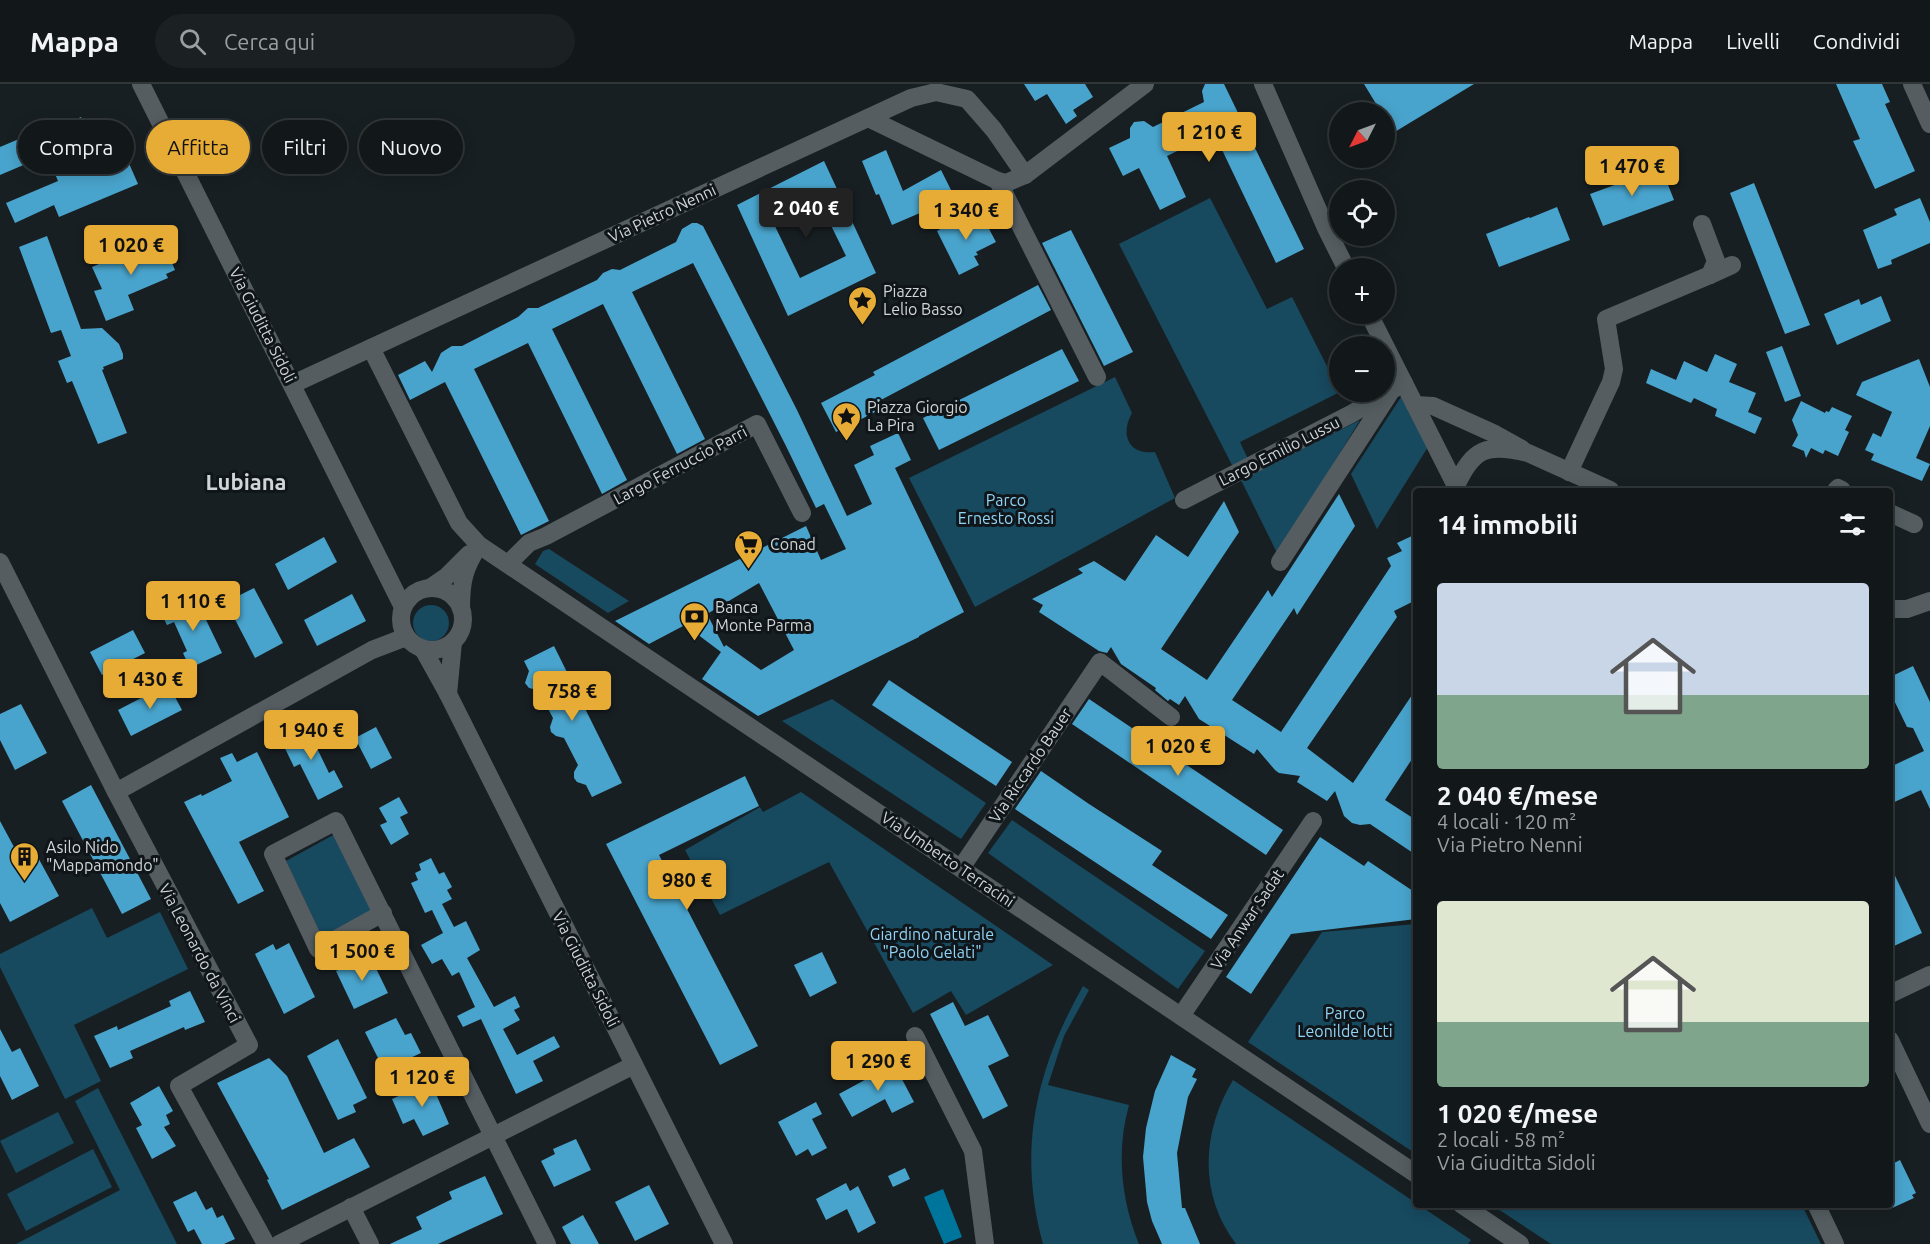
<!DOCTYPE html>
<html lang="it">
<meta charset="utf-8">
<style>
body{margin:0;font-family:Ubuntu,sans-serif;background:#1b2023;color:#f1f3f6;height:100vh;display:flex;flex-direction:column;font-size:22px;white-space:nowrap}
*{box-sizing:border-box;margin:0}
p{font-size:20px;color:#9c9fa2}
.icon{flex:none;width:33px;height:33px;fill:none;stroke:currentColor;stroke-width:2;stroke-linecap:round;stroke-linejoin:round}
.map{position:relative;flex:1;overflow:hidden}
.sheet{position:absolute;left:1413px;top:404px;width:480px;height:720px;display:flex;flex-direction:column;background:#12171a;border-radius:6px;box-shadow:0 3px 15px #0003,0 0 0 2px #313639}
.sheet>*{flex:none}
.banner{position:absolute;left:18px;top:36px;width:570px;height:54px;display:flex;gap:12px}
.needle{width:39px;rotate:228deg}
.fabs{position:absolute;left:1329px;top:18px;display:grid;gap:12px}
.fabs a{display:grid;place-items:center;width:66px;height:66px;border-radius:50%;background:#12171a;box-shadow:0 3px 15px #0003,0 0 0 2px #313639;font-size:30px}
.price{position:absolute;translate:-50% -51px;padding:0 14px;border-radius:6px;background:#e7ac36;color:#111;font-size:20px;line-height:39px;filter:drop-shadow(0 2px 3px #0008)}
.price::after{content:'';position:absolute;left:50%;top:36px;width:18px;height:14px;margin-left:-9px;background:inherit;clip-path:polygon(0 0,100% 0,50% 100%)}
.price.active{background:#222;color:#fff}
ul{padding:0;list-style:none}
li{display:grid;align-content:center;gap:12px;height:318px;padding:0 24px}
li span{display:grid;place-items:center;height:186px;border-radius:6px;color:#555}
li>.icon{margin-inline-start:auto}
span .icon{width:108px;height:108px;fill:#fffc;stroke-width:1}
li b{font-size:26px}
h2{display:flex;justify-content:space-between;align-items:center;height:72px;padding:0 24px;font-size:26px}
.pill{padding:0 21px;border-radius:27px;background:#12171a;box-shadow:0 3px 15px #0003,0 0 0 2px #313639;font-size:21px;line-height:54px}
.pill.active{background:#e7ac36;color:#111}
header{display:flex;align-items:center;gap:36px;box-sizing:border-box;height:84px;padding:0 30px;background:#12171a;border-bottom:2px solid #313639}
header strong{font-size:28px}
nav{display:flex;gap:33px;margin-inline-start:auto;font-size:21px}
.search{width:420px;height:54px;background:#1b2023;display:flex;align-items:center;gap:15px;box-sizing:border-box;padding:0 21px;border-radius:33px;color:#9c9fa2;font-size:22px}
.map>svg:first-child{display:block}
.green{fill:#17495f}
.water{fill:#00759b}
.building{fill:#49a4cd;fill-rule:evenodd}
.lines{fill:none;stroke-linecap:round;stroke-linejoin:round}
.minor{stroke:#555d61;stroke-width:18}
.labels{text-anchor:middle;dominant-baseline:central;stroke-width:6;stroke-linejoin:round;paint-order:stroke}
.street-label{font-size:16px;fill:#d0d5d7;stroke:#0f1519}
.poi-label{font-size:16px;fill:#d0d5d7;stroke:#0f1519;text-anchor:start}
.park-label{font-size:16px;fill:#91d3f4;stroke:#0f1519}
.district-label{font-size:22px;font-weight:bold;fill:#d0d5d7;stroke:#0f1519}
</style>
<header>
<strong>Mappa</strong>
<div class="search"><svg class="icon" aria-label="search" viewBox="0 0 24 24"><circle cx="10" cy="10" r="6"/><path d="M15 15l6 6"/></svg>Cerca qui</div>
<nav><a>Mappa</a><a>Livelli</a><a>Condividi</a></nav>
</header>
<div class="map">
<svg width="1930" height="1160" viewBox="0 0 1930 1160">
<rect width="100%" height="100%" fill="#181f22"/>
<g class="green">
<polygon points="1210,114 1267,225 1292,213 1340,308 1240,358 1248,375 1233,383 1119,160"/>
<path d="M 1115,293 L 1132,329 C 1120,350 1128,371 1155,368 L 1175,414 L 975,523 L 909,394 Z"/>
<polygon points="1403,310 1431,358 1377,445 1351,390"/>
<polygon points="1360,336 1278,471 1241,396"/>
<polygon points="549,465 629,517 608,529 535,480 543,467"/>
<circle cx="431" cy="539" r="18"/>
<polygon points="832,615 986,719 961,755 782,637"/>
<polygon points="801,708 1053,881 966,931 951,907 913,929 829,778 720,831 685,766 760,723 763,728"/>
<polygon points="1012,736 1205,867 1178,905 988,769"/>
<polygon points="335,750 372,827 322,853 286,777"/>
<polygon points="92,824 107,854 160,828 188,885 74,941 101,997 65,1015 0,883 0,870"/>
<polygon points="1416,840 1416,1070 1248,958 1322,848"/>
<path d="M 1083,902 L 1089,906 L 1064,952 L 1048,1001 L 1129,1021 C 1116,1067 1121,1116 1139,1160 L 1043,1160 C 1017,1066 1036,985 1083,902 Z"/>
<path d="M 1233,996 L 1471,1156 L 1468,1160 L 1236,1160 C 1198,1110 1202,1047 1233,996 Z"/>
<polygon points="98,1004 177,1160 16,1160 120,1106 75,1017"/>
<polygon points="58,1028 74,1059 16,1089 0,1057"/>
<polygon points="93,1065 112,1103 26,1147 7,1110"/>
<polygon points="1492,1121 1802,1121 1821,1160 1551,1160"/>
</g>
<polygon class="water" points="943,1105 962,1153 944,1160 924,1113"/>
<g class="building">
<polygon points="1024,0 1085,0 1093,13 1073,26 1077,32 1066,40 1047,10 1035,17"/>
<polygon points="1205,0 1224,0 1304,165 1276,179 1214,49 1167,72 1186,113 1160,126 1139,84 1123,92 1109,64 1130,54 1130,44 1134,38 1144,37 1153,43 1204,18 1202,7"/>
<polygon points="1364,0 1474,0 1393,49 1384,35 1384,28 1381,28"/>
<polygon points="1836,0 1882,0 1890,18 1885,20 1915,87 1875,105 1853,57 1860,55"/>
<polygon points="81,33 87,46 110,36 138,100 59,133 54,121 15,139 6,119 58,97 47,71 0,91 0,63 19,55 21,60"/>
<polygon points="886,66 903,107 941,86 955,114 892,141 879,110 876,111 862,77"/>
<path d="M 824,77 L 876,189 L 788,232 L 737,121 ZM 818,115 L 846,172 L 800,194 L 773,138 Z"/>
<polygon points="1661,83 1674,116 1603,142 1590,110 1620,99 1619,98"/>
<polygon points="1754,99 1810,241 1785,250 1730,109"/>
<polygon points="1920,114 1930,138 1930,159 1891,176 1892,180 1878,185 1863,146 1897,131 1894,125"/>
<polygon points="1557,123 1570,156 1499,183 1486,150 1529,133 1530,134"/>
<polygon points="973,127 973,128 977,127 985,143 988,143 996,158 976,168 978,171 974,172 979,181 959,191 937,147"/>
<path d="M 692,139 L 697,139 L 703,142 L 797,326 L 847,432 L 872,420 L 854,381 L 874,371 L 870,362 L 898,349 L 911,376 L 895,384 L 964,528 L 919,552 L 919,553 L 758,632 L 702,595 L 721,568 L 685,541 L 649,560 L 615,537 L 806,442 L 821,476 L 846,465 L 824,420 L 816,424 L 786,362 L 693,179 L 632,208 L 705,355 L 677,370 L 603,220 L 552,245 L 627,396 L 602,410 L 528,259 L 474,285 L 549,437 L 521,451 L 445,298 L 410,316 L 398,291 L 425,277 L 432,288 L 441,269 L 447,265 L 452,262 L 462,262 L 518,233 L 528,224 L 538,224 L 597,196 L 603,189 L 612,185 L 620,186 L 676,158 L 682,145 ZM 759,499 L 794,566 L 761,586 L 726,561 L 724,563 L 707,530 Z"/>
<polygon points="1071,146 1133,268 1104,282 1042,159"/>
<polygon points="47,152 81,245 102,244 119,260 123,270 123,275 103,283 104,285 102,286 127,349 98,360 72,297 67,299 58,277 71,272 61,246 51,249 19,163"/>
<polygon points="161,153 175,186 166,190 168,194 128,211 134,226 106,237 94,207 102,205 92,183"/>
<polygon points="1038,201 1051,226 879,317 883,324 836,348 821,319 875,291 873,288"/>
<polygon points="1881,212 1891,237 1837,261 1824,230 1859,215 1861,221"/>
<polygon points="1782,262 1801,312 1785,318 1766,268"/>
<polygon points="1062,265 1079,297 939,366 923,334"/>
<polygon points="1715,270 1737,280 1729,298 1756,309 1748,328 1762,334 1755,350 1715,332 1717,325 1694,314 1691,319 1646,299 1651,285 1676,296 1684,277 1707,288"/>
<polygon points="1919,275 1930,303 1930,342 1916,374 1930,380 1922,397 1871,376 1874,370 1865,366 1873,349 1881,353 1892,328 1856,311 1862,298"/>
<polygon points="1801,317 1825,329 1826,327 1829,328 1832,323 1852,332 1845,346 1849,348 1838,372 1825,366 1823,370 1811,364 1806,374 1804,367 1792,362 1798,351 1792,336"/>
<polygon points="1339,410 1355,442 1297,531 1294,524 1232,616 1281,648 1391,482 1387,474 1402,467 1397,459 1416,450 1416,516 1394,527 1397,533 1307,664 1353,699 1416,605 1416,669 1385,716 1416,736 1416,771 1370,740 1360,741 1352,739 1344,732 1335,707 1327,717 1297,698 1300,692 1279,689 1275,686 1257,665 1254,670 1199,635 1185,612 1179,621 1170,615 1168,617 1155,606 1156,604 1121,580 1111,563 1107,569 1099,567 1039,528 1043,521 1032,515 1083,489 1078,485 1094,477 1125,497 1156,451 1188,473 1224,417 1239,448 1161,565 1207,596 1268,506 1272,513"/>
<polygon points="324,453 337,478 288,506 275,480"/>
<polygon points="254,504 283,559 255,574 226,518"/>
<polygon points="352,510 366,537 317,562 304,536"/>
<polygon points="195,513 222,569 190,584 183,569 187,567 174,538 167,541 161,529"/>
<polygon points="133,546 145,569 102,591 90,568"/>
<polygon points="554,562 622,699 592,713 586,701 577,698 574,694 574,688 578,681 564,654 556,652 551,648 550,643 553,634 538,606 529,604 525,599 529,587 524,577"/>
<polygon points="1913,582 1930,618 1930,725 1921,706 1890,720 1890,683 1924,667 1913,644 1907,643 1890,608 1890,593"/>
<polygon points="889,596 1012,678 996,702 872,621"/>
<polygon points="168,600 182,626 131,652 118,626"/>
<polygon points="1089,615 1283,746 1266,771 1072,640"/>
<polygon points="21,620 47,669 15,686 0,656 0,630"/>
<polygon points="311,639 320,655 314,658 329,689 334,686 343,703 318,716 300,680 294,683 280,654"/>
<polygon points="376,643 392,674 371,685 355,654"/>
<polygon points="257,668 289,733 239,758 264,807 238,820 184,718 201,710 202,712 232,697 220,674 232,669 237,678"/>
<polygon points="1041,687 1089,720 1162,767 1152,781 1228,831 1211,855 1015,725"/>
<polygon points="745,692 759,722 659,771 758,962 720,981 606,760"/>
<polygon points="91,701 151,815 122,830 62,717"/>
<polygon points="399,713 408,729 400,733 409,750 391,761 380,741 387,738 379,724"/>
<polygon points="0,737 21,776 35,768 59,812 10,838 0,819"/>
<polygon points="1320,753 1364,782 1368,777 1416,809 1416,835 1291,850 1251,910 1226,893"/>
<polygon points="431,774 439,790 444,788 452,803 447,806 452,815 442,820 454,843 466,837 480,866 467,874 494,923 515,912 520,923 514,926 520,936 503,945 517,971 554,952 560,963 533,977 543,997 516,1010 481,935 463,943 457,932 475,923 459,888 452,892 442,875 432,880 421,861 443,849 432,826 425,829 411,799 418,796 415,789 421,786 419,780"/>
<polygon points="1890,781 1922,849 1894,862 1890,854"/>
<polygon points="289,859 315,913 284,930 255,870 273,860 276,866"/>
<polygon points="822,868 837,899 810,913 794,881"/>
<polygon points="370,872 388,909 354,925 336,887"/>
<polygon points="190,907 205,938 185,946 184,943 130,967 133,974 110,984 94,952 117,942 118,946 171,922 169,917"/>
<polygon points="953,918 965,942 988,931 1009,972 988,982 1008,1022 983,1035 930,930"/>
<polygon points="396,934 405,951 411,949 421,969 384,986 365,948"/>
<polygon points="0,945 12,968 20,964 39,1002 12,1016 0,992"/>
<polygon points="338,955 367,1014 353,1021 356,1028 338,1036 307,972"/>
<polygon points="1171,971 1196,985 1192,993 1197,995 1188,1013 1177,1069 1182,1124 1185,1124 1200,1160 1162,1160 1152,1137 1147,1118 1143,1073 1146,1044 1155,1007"/>
<polygon points="269,974 287,992 324,1069 354,1054 370,1083 282,1126 267,1096 269,1095 217,999"/>
<polygon points="894,980 914,1018 892,1029 885,1015 852,1033 839,1010"/>
<polygon points="436,995 442,1008 436,1010 449,1040 423,1052 414,1035 403,1040 392,1015"/>
<polygon points="159,1002 173,1027 166,1031 170,1040 164,1043 176,1062 152,1075 136,1044 142,1041 130,1019"/>
<polygon points="816,1018 822,1030 812,1035 827,1064 812,1072 808,1065 796,1072 778,1038"/>
<polygon points="576,1055 591,1086 554,1103 541,1077 555,1070 553,1065"/>
<polygon points="1900,1076 1916,1109 1912,1111 1914,1114 1890,1125 1890,1081"/>
<polygon points="905,1084 910,1095 893,1103 888,1092"/>
<polygon points="485,1092 503,1130 438,1160 390,1160 422,1145 416,1133 452,1115 449,1108"/>
<polygon points="846,1099 850,1107 858,1102 876,1139 858,1149 847,1125 826,1136 816,1115"/>
<polygon points="649,1101 669,1140 635,1157 615,1118"/>
<polygon points="196,1107 206,1126 212,1123 217,1134 223,1131 235,1155 224,1160 202,1160 194,1145 188,1148 173,1118"/>
<polygon points="583,1131 599,1160 571,1160 562,1143"/>
</g>
<g class="lines">
<g class="minor">
<polyline points="141,0 403,523"/>
<polyline points="1263,0 1326,144 1346,184"/>
<polyline points="1912,0 1930,40"/>
<polyline points="868,34 998,97 1006,99 1025,91 1145,0"/>
<polyline points="998,97 1097,293"/>
<polyline points="1710,191 1732,181"/>
<polyline points="1369,230 1458,406"/>
<polyline points="371,264 459,439 479,461 1416,1090"/>
<polyline points="293,300 911,14 936,8 967,15 994,46 1025,91"/>
<polyline points="1415,321 1433,322 1495,350 1522,365"/>
<polyline points="1569,388 1611,298 1614,285 1606,235 1710,191 1716,177 1702,140"/>
<path d="M 1456,402 C 1473,364 1487,359 1528,369 L 1610,406"/>
<polyline points="1836,406 1838,404 1842,406"/>
<polyline points="1184,416 1351,330 1404,299"/>
<polyline points="1890,429 1914,440"/>
<polyline points="0,478 116,708 249,961 179,1002 266,1160"/>
<polyline points="1280,478 1389,310"/>
<polyline points="508,480 529,459 546,452 757,340 802,429"/>
<polyline points="430,504 446,493 469,470"/>
<circle cx="432" cy="535" r="31"/>
<path d="M 461,525 C 461,497 464,484 479,461"/>
<polyline points="1890,525 1907,525 1930,517"/>
<polyline points="423,565 448,610 724,1160"/>
<polyline points="448,610 453,558"/>
<polyline points="116,708 372,566 406,553"/>
<polyline points="961,784 1100,578 1171,633"/>
<polyline points="383,829 318,865 273,770 336,737 547,1160"/>
<polyline points="1890,910 1930,891"/>
<polyline points="1181,932 1313,737"/>
<polyline points="915,952 973,1067 985,1160"/>
<polyline points="1890,956 1930,1040"/>
<polyline points="1461,1120 1520,1160"/>
<polyline points="1816,1120 1835,1160"/>
<polyline points="351,1123 370,1160"/>
<polyline points="279,1160 634,981"/>
</g>
</g>
<defs>
<symbol id="sight-pin" viewBox="-11 -11 22 30"><path d="M0 17L-7.5 6A9.5 9.5 0 1 1 7.5 6Z" fill="#e7ac36" stroke="#0f1519"/><path d="M0-6L1.8-2.2L6-1.7L2.9 1.2L3.7 5.4L0 3.3L-3.7 5.4L-2.9 1.2L-6-1.7L-1.8-2.2Z" fill="#111"/></symbol>
<symbol id="supermarket-pin" viewBox="-11 -11 22 30"><path d="M0 17L-7.5 6A9.5 9.5 0 1 1 7.5 6Z" fill="#e7ac36" stroke="#0f1519"/><path d="M-6-5.5h2.5l.6 2H6L4.5 2H-2.5L-4.4-4H-6ZM-1.5 3.2a1.3 1.3 0 1 0 .1 0ZM3 3.2a1.3 1.3 0 1 0 .1 0Z" fill="#111"/></symbol>
<symbol id="bank-pin" viewBox="-11 -11 22 30"><path d="M0 17L-7.5 6A9.5 9.5 0 1 1 7.5 6Z" fill="#e7ac36" stroke="#0f1519"/><path d="M-6-4H6V4H-6ZM0-2.3a2.3 2.3 0 1 0 0 4.6a2.3 2.3 0 1 0 0-4.6Z" fill="#111"/></symbol>
<symbol id="building-pin" viewBox="-11 -11 22 30"><path d="M0 17L-7.5 6A9.5 9.5 0 1 1 7.5 6Z" fill="#e7ac36" stroke="#0f1519"/><path d="M-4-6H4V6H1V3H-1V6H-4ZM-2.5-4.3h1.7v1.8h-1.7ZM.8-4.3h1.7v1.8H.8ZM-2.5-1h1.7V.8h-1.7ZM.8-1h1.7V.8H.8Z" fill="#111"/></symbol>
</defs>
<g fill-rule="evenodd">
<use href="#sight-pin" x="846" y="200" width="33" height="45"/>
<use href="#sight-pin" x="830" y="316" width="33" height="45"/>
<use href="#supermarket-pin" x="732" y="444" width="33" height="45"/>
<use href="#bank-pin" x="678" y="516" width="33" height="45"/>
<use href="#building-pin" x="8" y="756" width="33" height="45"/>
</g>
<g class="labels">
<g class="street-label">
<text transform="translate(662 129) rotate(-25)">Via Pietro Nenni</text>
<text transform="translate(263 241) rotate(63)">Via Giuditta Sidoli</text>
<text transform="translate(1279 367) rotate(-27)">Largo Emilio Lussu</text>
<text transform="translate(680 381) rotate(-28)">Largo Ferruccio Parri</text>
<text transform="translate(1030 681) rotate(-56)">Via Riccardo Bauer</text>
<text transform="translate(948 775) rotate(34)">Via Umberto Terracini</text>
<text transform="translate(1247 835) rotate(-56)">Via Anwar Sadat</text>
<text transform="translate(200 869) rotate(62)">Via Leonardo da Vinci</text>
<text transform="translate(586 885) rotate(63)">Via Giuditta Sidoli</text>
</g>
<g class="poi-label">
<text x="883" y="207">Piazza<tspan x="883" dy="18">Lelio Basso</tspan></text>
<text x="867" y="323">Piazza Giorgio<tspan x="867" dy="18">La Pira</tspan></text>
<text x="770" y="460">Conad</text>
<text x="715" y="523">Banca<tspan x="715" dy="18">Monte Parma</tspan></text>
<text x="46" y="763">Asilo Nido<tspan x="46" dy="18">"Mappamondo"</tspan></text>
</g>
<g class="park-label">
<text x="1006" y="416">Parco<tspan x="1006" dy="18">Ernesto Rossi</tspan></text>
<text x="932" y="850">Giardino naturale<tspan x="932" dy="18">"Paolo Gelati"</tspan></text>
<text x="1345" y="929">Parco<tspan x="1345" dy="18">Leonilde Iotti</tspan></text>
</g>
<g class="district-label">
<text x="246" y="397">Lubiana</text>
</g>
</g>
</svg>
<div class="fabs">
<a><svg class="needle" viewBox="-14 -14 28 28"><path d="M0-13l5 13h-10z" fill="#e53935"/><path d="M0 13l5-13h-10z" fill="#9c9fa2"/></svg></a>
<a><svg class="icon" aria-label="locate" viewBox="0 0 24 24"><circle cx="12" cy="12" r="6"/><path d="M12 2v4M12 18v4M2 12h4M18 12h4"/></svg></a>
<a>+</a>
<a>−</a>
</div>
<b class="price" style="left:1209px;top:79px">1 210 €</b>
<b class="price" style="left:1632px;top:113px">1 470 €</b>
<b class="price active" style="left:806px;top:155px">2 040 €</b>
<b class="price" style="left:966px;top:157px">1 340 €</b>
<b class="price" style="left:131px;top:192px">1 020 €</b>
<b class="price" style="left:193px;top:548px">1 110 €</b>
<b class="price" style="left:150px;top:626px">1 430 €</b>
<b class="price" style="left:572px;top:638px">758 €</b>
<b class="price" style="left:311px;top:677px">1 940 €</b>
<b class="price" style="left:1178px;top:693px">1 020 €</b>
<b class="price" style="left:687px;top:827px">980 €</b>
<b class="price" style="left:362px;top:898px">1 500 €</b>
<b class="price" style="left:878px;top:1008px">1 290 €</b>
<b class="price" style="left:422px;top:1024px">1 120 €</b>
<div class="banner">
<a class="pill">Compra</a>
<a class="pill active">Affitta</a>
<a class="pill">Filtri</a>
<a class="pill">Nuovo</a>
</div>
<section class="sheet">
<h2>14 immobili<svg class="icon" aria-label="filters" viewBox="0 0 24 24"><path d="M4 7h16M4 17h16"/><circle cx="9" cy="7" r="2"/><circle cx="15" cy="17" r="2"/></svg></h2>
<ul>
<li><span style="background:linear-gradient(#c9d6e8 60%,#7fa58c 0)"><svg class="icon" aria-label="home" viewBox="0 0 24 24"><path d="M3 11l9-7 9 7M6 9v11h12V9"/></svg></span><div><b>2 040 €/mese</b><p>4 locali · 120 m²</p><p>Via Pietro Nenni</p></div></li>
<li><span style="background:linear-gradient(#dfe7d0 65%,#7fa58c 0)"><svg class="icon" aria-label="home" viewBox="0 0 24 24"><path d="M3 11l9-7 9 7M6 9v11h12V9"/></svg></span><div><b>1 020 €/mese</b><p>2 locali · 58 m²</p><p>Via Giuditta Sidoli</p></div></li>
</ul>
</section>
</div>
